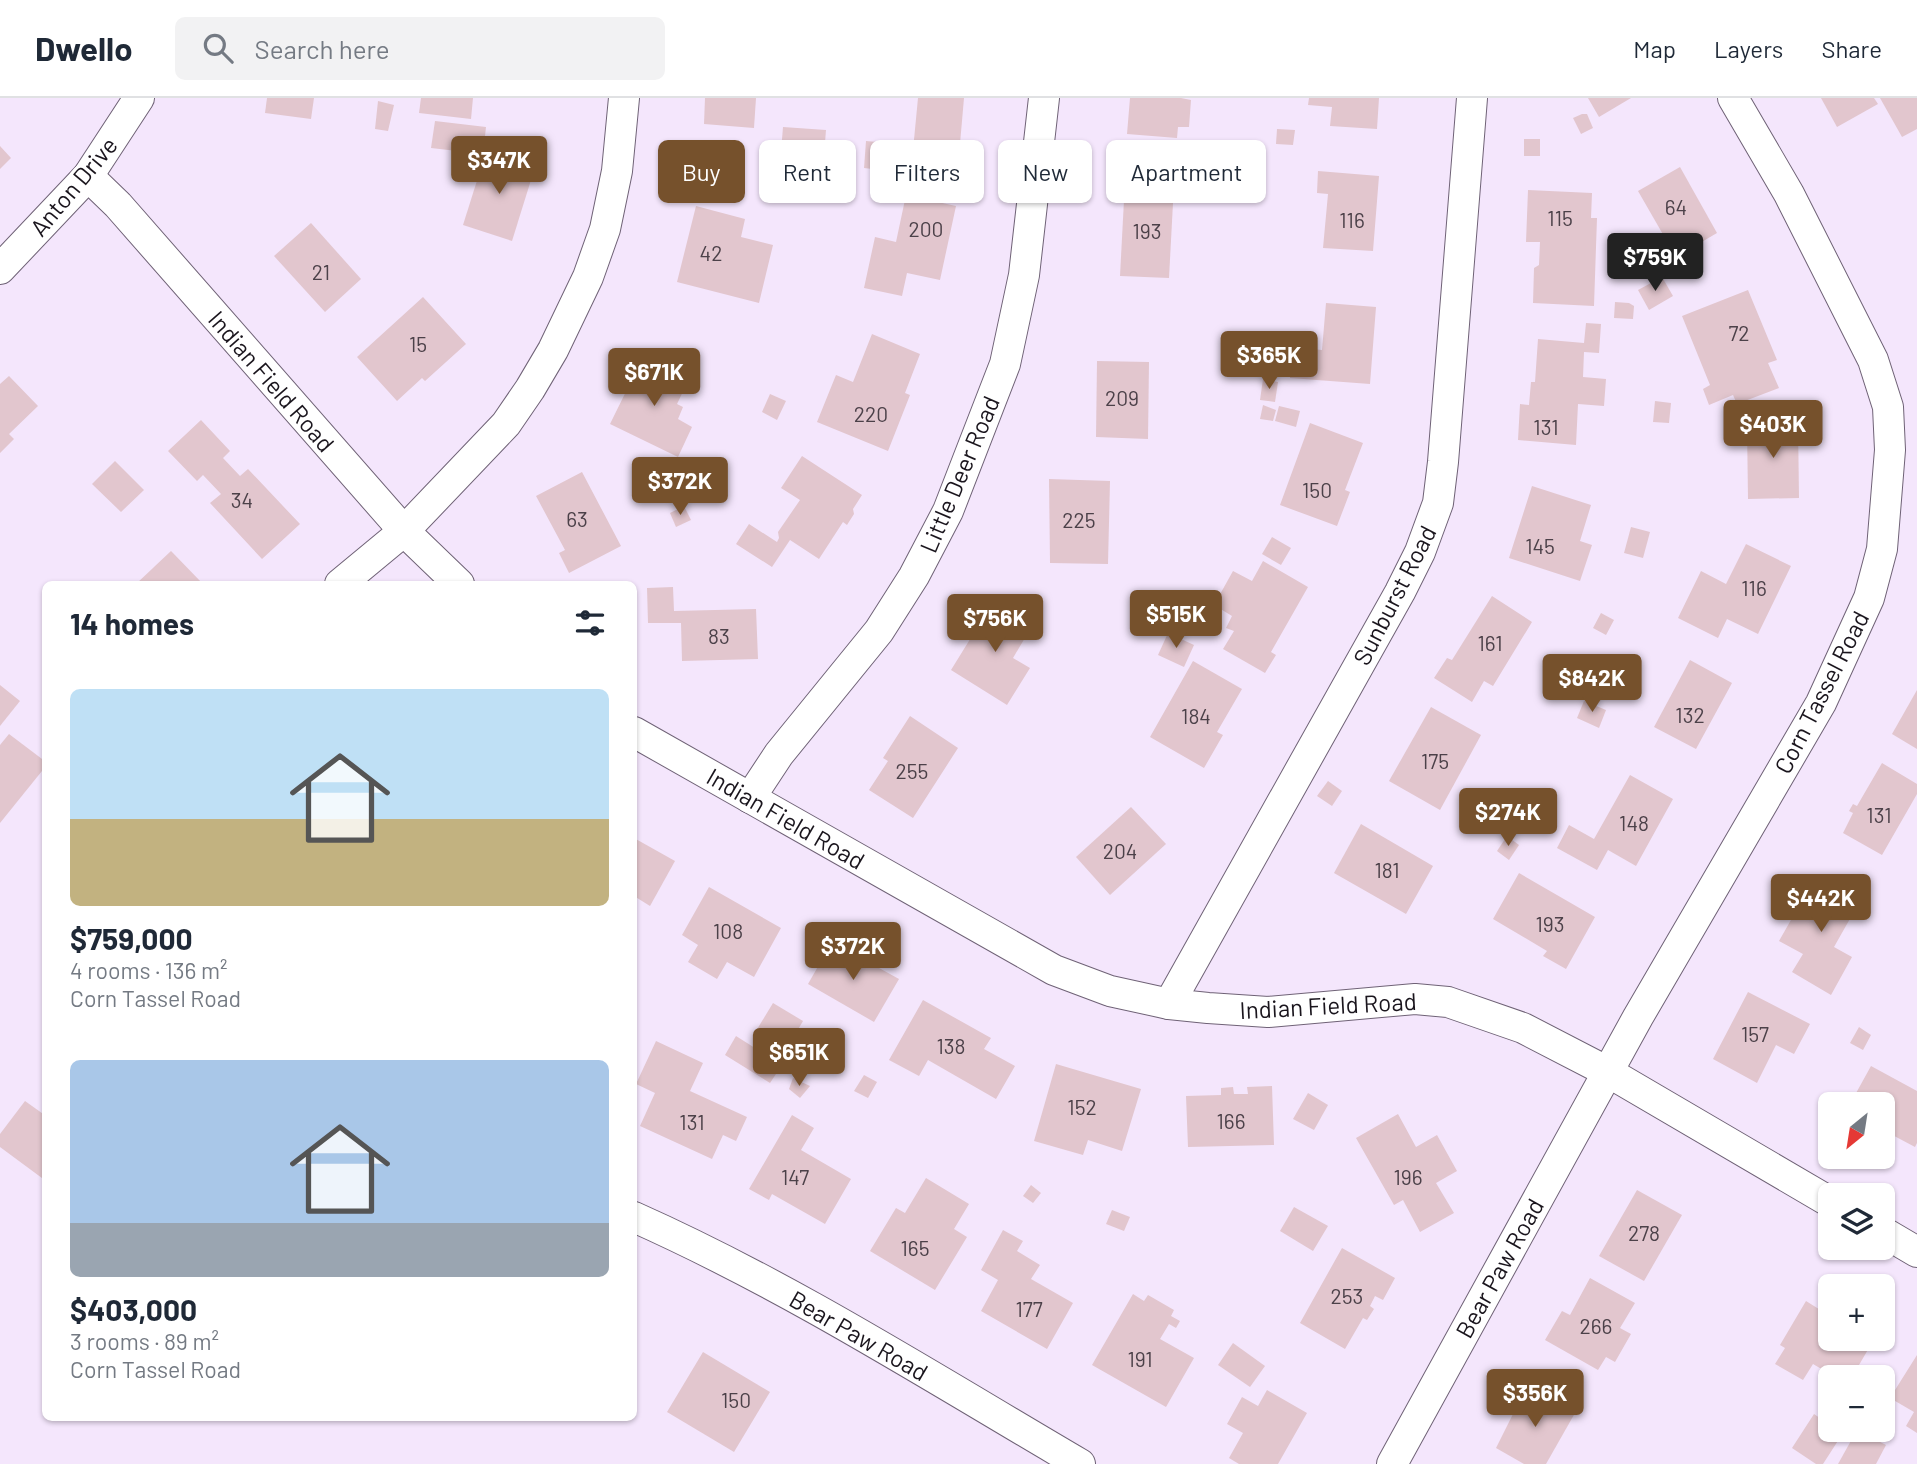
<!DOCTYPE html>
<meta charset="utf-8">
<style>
body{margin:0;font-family:Barlow,sans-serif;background:#f2f2f3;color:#1f2937;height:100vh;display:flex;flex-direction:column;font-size:26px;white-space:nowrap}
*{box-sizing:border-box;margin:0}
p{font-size:23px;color:#747a83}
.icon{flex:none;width:38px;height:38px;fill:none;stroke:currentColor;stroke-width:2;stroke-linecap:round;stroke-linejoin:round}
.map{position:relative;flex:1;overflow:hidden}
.side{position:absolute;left:42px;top:483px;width:595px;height:840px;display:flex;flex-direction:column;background:#fff;border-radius:10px;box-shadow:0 2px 5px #0004}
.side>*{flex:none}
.guide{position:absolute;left:658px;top:42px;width:665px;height:63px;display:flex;gap:14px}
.needle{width:46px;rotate:210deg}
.controls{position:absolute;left:1818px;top:994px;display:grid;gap:14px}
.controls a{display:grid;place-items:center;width:77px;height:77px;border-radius:10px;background:#fff;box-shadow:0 2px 5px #0004;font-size:35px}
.price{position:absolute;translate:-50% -60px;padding:0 16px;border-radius:7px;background:#76512c;color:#fff;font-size:23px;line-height:46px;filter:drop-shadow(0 2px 4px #0008)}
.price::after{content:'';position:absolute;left:50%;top:42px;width:21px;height:16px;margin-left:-10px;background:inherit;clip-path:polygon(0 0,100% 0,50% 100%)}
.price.current{background:#222;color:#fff}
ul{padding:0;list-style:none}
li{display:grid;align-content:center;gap:14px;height:371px;padding:0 28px}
li span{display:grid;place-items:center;height:217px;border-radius:10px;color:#555}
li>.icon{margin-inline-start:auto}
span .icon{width:126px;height:126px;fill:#fffc;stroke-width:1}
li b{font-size:30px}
h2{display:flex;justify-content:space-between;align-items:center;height:84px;padding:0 28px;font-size:30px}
.tag{padding:0 24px;border-radius:10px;background:#fff;box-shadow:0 2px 5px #0004;font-size:24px;line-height:63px}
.tag.current{background:#76512c;color:#fff}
header{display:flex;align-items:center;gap:42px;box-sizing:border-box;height:98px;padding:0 35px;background:#fff;border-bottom:2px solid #e0e1e3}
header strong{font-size:33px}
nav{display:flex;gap:38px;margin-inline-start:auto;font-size:24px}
.search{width:490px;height:63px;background:#f2f2f3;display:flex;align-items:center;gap:18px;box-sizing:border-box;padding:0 24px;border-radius:10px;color:#747a83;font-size:26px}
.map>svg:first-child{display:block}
.building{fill:#e2c6ce}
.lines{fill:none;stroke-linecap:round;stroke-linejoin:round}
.street-casing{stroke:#6f6276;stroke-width:32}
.street{stroke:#fff;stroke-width:30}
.labels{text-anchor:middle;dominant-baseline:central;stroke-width:6;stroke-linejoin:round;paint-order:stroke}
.number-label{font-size:21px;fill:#4c4149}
.street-label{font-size:24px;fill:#1a151d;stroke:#fff}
</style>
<header>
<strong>Dwello</strong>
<div class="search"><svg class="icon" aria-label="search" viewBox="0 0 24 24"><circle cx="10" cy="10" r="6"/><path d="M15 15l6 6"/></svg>Search here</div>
<nav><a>Map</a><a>Layers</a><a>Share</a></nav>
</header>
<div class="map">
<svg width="1917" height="1366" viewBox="0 0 1917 1366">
<rect width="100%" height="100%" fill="#f4e6fc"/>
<g class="building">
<polygon points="267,0 314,0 311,21 265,15"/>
<polygon points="421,0 473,0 471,21 419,15"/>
<polygon points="705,0 756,0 754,30 704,26"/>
<polygon points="918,0 964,0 959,57 913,52"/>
<polygon points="1130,0 1181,0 1191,2 1189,29 1178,29 1177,40 1127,36"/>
<polygon points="1309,0 1379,0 1377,31 1330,28 1332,9 1308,7"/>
<polygon points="1588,0 1631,0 1599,19"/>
<polygon points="1821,0 1874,0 1878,6 1837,29"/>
<polygon points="1880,0 1917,0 1917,31 1902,39"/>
<polygon points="378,3 394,7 388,33 375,31"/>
<polygon points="1582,16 1587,16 1593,30 1581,36 1573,20"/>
<polygon points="435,23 486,29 483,56 431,50"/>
<polygon points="783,29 826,32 823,70 780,66"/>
<polygon points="1277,31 1295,32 1293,47 1276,46"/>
<rect x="1524" y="41" width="16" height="17"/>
<polygon points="866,43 912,47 909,72 906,75 864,70"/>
<polygon points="0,48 11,60 0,71"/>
<polygon points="486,54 535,69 512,143 463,127"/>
<polygon points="1199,59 1218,62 1216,75 1197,72"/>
<polygon points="1680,69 1717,135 1676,159 1638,93"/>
<polygon points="1318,73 1379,78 1373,153 1323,150 1328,96 1317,95"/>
<polygon points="1528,92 1592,95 1591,120 1597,120 1594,208 1533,205 1534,170 1539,167 1540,144 1526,144"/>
<polygon points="906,97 956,108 940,182 907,175 902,198 864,190 875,139 896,144"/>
<polygon points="1124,102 1173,105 1169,180 1120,178"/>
<polygon points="696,108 745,121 741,139 773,147 759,205 677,184"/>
<polygon points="311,125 361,181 325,214 274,158"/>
<polygon points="1662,179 1673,198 1649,212 1638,192"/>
<polygon points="1748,192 1777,262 1768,265 1779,290 1737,306 1733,297 1709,307 1703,291 1710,287 1682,218"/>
<polygon points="423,199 466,246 425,283 422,280 397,303 357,259"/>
<polygon points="1615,204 1629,205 1634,208 1633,221 1614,220"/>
<polygon points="1326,205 1376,209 1370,286 1290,280 1292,249 1322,252"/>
<polygon points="1586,225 1601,226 1599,255 1584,254 1583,279 1606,281 1604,308 1578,306 1576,347 1518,342 1520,306 1529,307 1531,284 1535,284 1538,241 1584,245"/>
<polygon points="872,236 920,256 905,295 910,297 888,353 817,324 836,277 853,284"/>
<polygon points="643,259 689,281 677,306 683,309 678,321 692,329 678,359 610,326"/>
<polygon points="1097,263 1149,264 1148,341 1096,339"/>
<polygon points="9,278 38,308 9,336 14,341 0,355 0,286"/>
<polygon points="1263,281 1278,284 1275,304 1260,302"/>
<polygon points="770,296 786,303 777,322 762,314"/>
<polygon points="1655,303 1671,305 1669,325 1653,324"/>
<polygon points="1263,307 1276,312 1273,323 1260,321"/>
<polygon points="1279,308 1300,313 1296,329 1275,323"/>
<polygon points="201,322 230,353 223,360 240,378 248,371 300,426 262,461 210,405 221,396 203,377 197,383 168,353"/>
<polygon points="1751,324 1798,324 1799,400 1748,401 1747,328"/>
<polygon points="1310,325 1363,345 1345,392 1350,394 1337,428 1280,407"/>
<polygon points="802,358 862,397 853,411 854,416 847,427 843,424 819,461 790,442 772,469 736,446 749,426 777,444 779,440 778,434 800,402 781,390"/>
<polygon points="672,362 705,383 693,401 660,380"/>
<polygon points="115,363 144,392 121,414 92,386"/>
<polygon points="582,374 621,448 569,475 559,455 565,452 536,398"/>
<polygon points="1049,381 1110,383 1108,466 1050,465"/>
<polygon points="1532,388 1591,407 1580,443 1592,447 1580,483 1509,460"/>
<polygon points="684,408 691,422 676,429 670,415"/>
<polygon points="1631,429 1650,434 1643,460 1624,455"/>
<polygon points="1272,439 1291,450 1281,467 1262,456"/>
<polygon points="1746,446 1791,468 1758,536 1727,521 1718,540 1678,520 1701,473 1726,486"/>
<polygon points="171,453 203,486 136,486"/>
<polygon points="1263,463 1308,489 1271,554 1276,557 1265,575 1223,551 1234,533 1226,530 1232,518 1214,507 1233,473 1252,483"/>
<polygon points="673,489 674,513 756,511 758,561 682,563 681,525 648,525 647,490"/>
<polygon points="1492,498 1532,524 1493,588 1484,583 1472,604 1434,580 1447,560 1452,562"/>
<polygon points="993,504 1032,528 1013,560 1030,570 1007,607 951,572"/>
<polygon points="1601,515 1614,522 1606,537 1593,530"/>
<polygon points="1168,535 1194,547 1184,569 1158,557"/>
<polygon points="1690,562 1732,585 1696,651 1654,629"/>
<polygon points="1193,563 1242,591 1217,634 1223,637 1204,670 1150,639"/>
<polygon points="0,587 20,603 0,628"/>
<polygon points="1917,592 1917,651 1892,636"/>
<polygon points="1584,603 1606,612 1599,630 1577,620"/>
<polygon points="1431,609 1481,637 1440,712 1389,683"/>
<polygon points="910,618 958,650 913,720 869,692 888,663 883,660"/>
<polygon points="9,636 46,664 46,668 0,725 0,647"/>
<polygon points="1882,665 1917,686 1917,696 1882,757 1843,735 1853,715 1849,713 1853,706 1857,708"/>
<polygon points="1630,677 1673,701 1636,768 1608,752 1597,772 1557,750 1569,727 1594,741"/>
<polygon points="1328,683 1342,693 1332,708 1317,698"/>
<polygon points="1131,709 1166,746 1110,797 1076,759"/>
<polygon points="1361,726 1433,768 1406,816 1334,775"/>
<polygon points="1507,738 1519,747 1509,762 1497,753"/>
<polygon points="634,740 675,763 650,808 634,798"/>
<polygon points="1519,775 1595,819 1566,871 1543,858 1547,853 1493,821"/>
<polygon points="1816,778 1860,803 1834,849 1852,859 1831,897 1792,874 1803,856 1779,843"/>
<polygon points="709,789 781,830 754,879 727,864 717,881 688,864 698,847 682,837"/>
<polygon points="832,844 899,881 874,924 808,886"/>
<polygon points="1748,894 1810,926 1794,956 1776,947 1757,985 1713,961"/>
<polygon points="923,902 991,940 984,951 1015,968 996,1001 928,962 919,978 889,962"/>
<polygon points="773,905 803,923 783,957 753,938"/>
<polygon points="1859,929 1871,937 1863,952 1850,945"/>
<polygon points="736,938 782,967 770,985 725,957"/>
<polygon points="656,943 703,965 690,993 747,1019 736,1043 723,1037 712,1061 640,1028 655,995 636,986"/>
<polygon points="1056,966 1141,991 1122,1053 1088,1042 1083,1057 1034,1043"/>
<polygon points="1871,968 1917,993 1917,1045 1915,1049 1883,1032 1883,1006 1850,1006"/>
<polygon points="864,977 877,984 868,1000 854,993"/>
<polygon points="793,980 810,988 800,1000 789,991"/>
<polygon points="1272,988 1274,1047 1188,1049 1186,998 1221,997 1221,990 1233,989 1234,996 1248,996 1247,989"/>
<polygon points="1308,995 1328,1007 1314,1032 1293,1021"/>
<polygon points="25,1003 46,1018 46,1083 0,1049 0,1036"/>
<polygon points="1398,1016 1416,1049 1437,1037 1457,1073 1436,1085 1454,1115 1420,1134 1403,1102 1394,1107 1356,1040"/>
<polygon points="792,1017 814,1030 801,1052 851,1081 825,1126 772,1096 769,1102 749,1091"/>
<polygon points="926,1080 969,1106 954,1131 967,1139 935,1192 870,1153 896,1110 905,1115"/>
<polygon points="1031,1087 1041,1095 1033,1105 1023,1098"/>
<polygon points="1637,1092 1682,1117 1644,1183 1599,1158"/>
<polygon points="1294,1109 1328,1128 1313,1153 1280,1133"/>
<polygon points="1112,1112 1130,1119 1124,1133 1106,1126"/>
<polygon points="1003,1132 1023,1143 1017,1153 1040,1167 1031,1181 1073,1205 1047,1251 981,1213 998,1182 981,1172"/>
<polygon points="1342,1150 1395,1180 1383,1202 1375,1198 1370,1208 1374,1211 1367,1222 1363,1220 1345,1251 1300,1225"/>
<polygon points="1590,1180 1635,1205 1620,1230 1631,1236 1615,1264 1606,1259 1598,1272 1545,1242 1562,1213 1570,1217"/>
<polygon points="1133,1196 1144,1203 1148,1197 1174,1212 1171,1218 1180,1223 1176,1230 1169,1226 1160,1241 1194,1260 1166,1309 1092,1267"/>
<polygon points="1806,1203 1830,1218 1830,1241 1870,1241 1873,1243 1852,1279 1835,1279 1813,1266 1803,1282 1775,1266 1785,1250 1780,1247"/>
<polygon points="1233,1245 1265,1268 1250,1289 1218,1267"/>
<polygon points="703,1254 770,1294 734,1354 667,1314"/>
<polygon points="1917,1257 1917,1335 1906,1328 1914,1314 1890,1300"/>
<polygon points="1527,1288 1575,1315 1546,1366 1524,1366 1496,1350"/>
<polygon points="1267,1292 1307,1315 1278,1366 1239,1366 1229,1360 1243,1335 1227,1326 1242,1299 1258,1308"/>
<polygon points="1814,1316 1830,1327 1830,1332 1838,1332 1843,1335 1823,1366 1816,1366 1792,1350"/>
<polygon points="1857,1332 1886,1347 1876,1366 1838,1366"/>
</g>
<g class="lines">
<defs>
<g id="street">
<polyline points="88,78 118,107 404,433 459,486"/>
<polyline points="0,171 88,78 139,0"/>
<polyline points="340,486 404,433 506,326 530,291 553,252 588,179 605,131 617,73 624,0"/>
<polyline points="634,634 1054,872 1110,893 1169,906 1208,910 1268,914 1415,901 1448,904 1523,930 1608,974 1830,1104"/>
<polyline points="750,700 779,656 879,533 914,478 948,413 1005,266 1024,177 1044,0"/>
<polyline points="1169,906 1400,494 1420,454 1438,405 1443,364 1472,0"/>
<path d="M 634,1119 C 789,1188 933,1280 1080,1366"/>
<polyline points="1883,1134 1917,1154"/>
<polyline points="1392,1366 1638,919 1821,605 1869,500 1882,451 1890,352 1888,309 1873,262 1789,96 1733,0"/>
</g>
</defs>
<use href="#street" class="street-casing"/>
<use href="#street" class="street"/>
</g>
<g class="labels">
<g class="number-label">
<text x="1676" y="108">64</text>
<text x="1560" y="119">115</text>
<text x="1352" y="121">116</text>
<text x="926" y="130">200</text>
<text x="1147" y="132">193</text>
<text x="711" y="154">42</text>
<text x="321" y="173">21</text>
<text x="1739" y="234">72</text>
<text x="418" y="245">15</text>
<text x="1122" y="299">209</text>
<text x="871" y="315">220</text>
<text x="1546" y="328">131</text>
<text x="1317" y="391">150</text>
<text x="242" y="401">34</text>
<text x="577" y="420">63</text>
<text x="1079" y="421">225</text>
<text x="1540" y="447">145</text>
<text x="1754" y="489">116</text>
<text x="719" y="537">83</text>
<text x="1490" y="544">161</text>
<text x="1690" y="616">132</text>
<text x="1196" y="617">184</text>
<text x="1435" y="662">175</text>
<text x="912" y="672">255</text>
<text x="1879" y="716">131</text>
<text x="1634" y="724">148</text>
<text x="1120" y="752">204</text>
<text x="1387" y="771">181</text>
<text x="1550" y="825">193</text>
<text x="728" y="832">108</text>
<text x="1755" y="935">157</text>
<text x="951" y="947">138</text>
<text x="1082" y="1008">152</text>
<text x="1231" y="1022">166</text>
<text x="692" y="1023">131</text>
<text x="795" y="1078">147</text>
<text x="1408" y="1078">196</text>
<text x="1644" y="1134">278</text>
<text x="915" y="1149">165</text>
<text x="1347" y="1197">253</text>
<text x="1029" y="1210">177</text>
<text x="1596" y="1227">266</text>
<text x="1140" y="1260">191</text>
<text x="736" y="1301">150</text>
</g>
<g class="street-label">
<text transform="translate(73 88) rotate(-50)">Anton Drive</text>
<text transform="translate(272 283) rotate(49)">Indian Field Road</text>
<text transform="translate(959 376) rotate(-67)">Little Deer Road</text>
<text transform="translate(1394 497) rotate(-63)">Sunburst Road</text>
<text transform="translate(1821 594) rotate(-63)">Corn Tassel Road</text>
<text transform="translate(786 720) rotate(30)">Indian Field Road</text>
<text transform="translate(1328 907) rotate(-3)">Indian Field Road</text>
<text transform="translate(1499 1170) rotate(-61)">Bear Paw Road</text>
<text transform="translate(859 1237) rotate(30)">Bear Paw Road</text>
</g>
</g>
</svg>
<div class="controls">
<a><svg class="needle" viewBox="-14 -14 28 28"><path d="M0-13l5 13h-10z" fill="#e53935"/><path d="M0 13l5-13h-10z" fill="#747a83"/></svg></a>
<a><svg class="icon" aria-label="layers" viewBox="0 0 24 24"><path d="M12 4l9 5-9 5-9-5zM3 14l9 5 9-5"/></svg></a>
<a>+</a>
<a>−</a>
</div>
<b class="price" style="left:499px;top:98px">$347K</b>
<b class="price current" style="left:1655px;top:195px">$759K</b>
<b class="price" style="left:1269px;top:293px">$365K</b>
<b class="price" style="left:654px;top:310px">$671K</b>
<b class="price" style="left:1773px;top:362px">$403K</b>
<b class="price" style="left:680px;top:419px">$372K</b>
<b class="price" style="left:1176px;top:552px">$515K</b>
<b class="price" style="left:995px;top:556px">$756K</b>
<b class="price" style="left:1592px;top:616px">$842K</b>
<b class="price" style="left:1508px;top:750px">$274K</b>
<b class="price" style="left:1821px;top:836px">$442K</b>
<b class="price" style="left:853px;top:884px">$372K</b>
<b class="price" style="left:799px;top:990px">$651K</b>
<b class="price" style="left:1535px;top:1331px">$356K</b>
<div class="guide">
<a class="tag current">Buy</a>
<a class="tag">Rent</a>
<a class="tag">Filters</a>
<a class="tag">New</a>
<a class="tag">Apartment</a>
</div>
<section class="side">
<h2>14 homes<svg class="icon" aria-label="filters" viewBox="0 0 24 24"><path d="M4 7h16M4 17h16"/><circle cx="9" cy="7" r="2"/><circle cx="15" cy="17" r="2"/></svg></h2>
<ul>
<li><span style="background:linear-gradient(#bfe0f5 60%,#c2b280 0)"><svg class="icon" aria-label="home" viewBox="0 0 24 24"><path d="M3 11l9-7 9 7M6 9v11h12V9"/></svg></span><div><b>$759,000</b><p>4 rooms · 136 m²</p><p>Corn Tassel Road</p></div></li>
<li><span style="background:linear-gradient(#a9c7e8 75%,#9aa5b1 0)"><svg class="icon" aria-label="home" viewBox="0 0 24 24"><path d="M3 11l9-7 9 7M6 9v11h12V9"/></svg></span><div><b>$403,000</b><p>3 rooms · 89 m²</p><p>Corn Tassel Road</p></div></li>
</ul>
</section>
</div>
